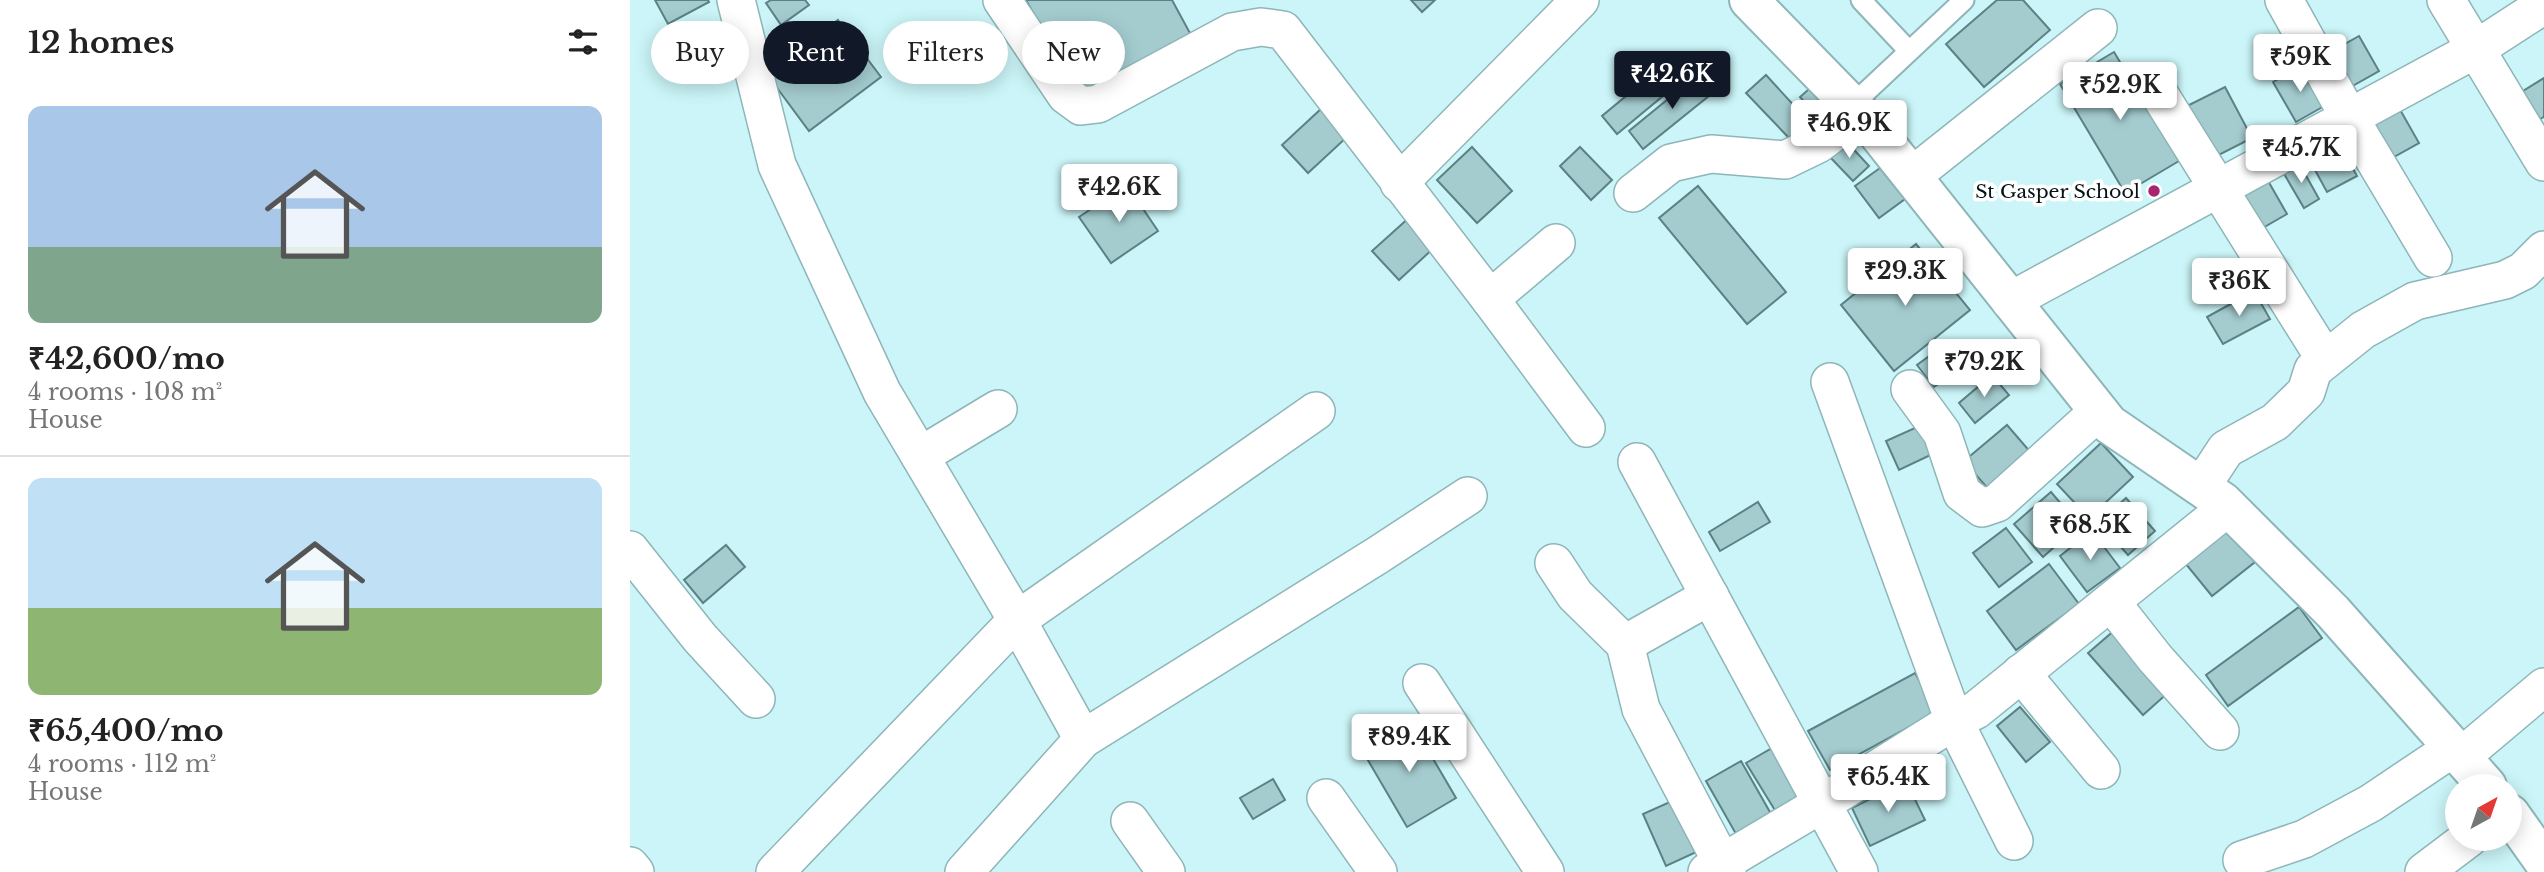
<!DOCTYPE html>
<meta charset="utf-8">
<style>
body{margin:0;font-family:"Libre Baskerville",serif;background:#f6f6f6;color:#222;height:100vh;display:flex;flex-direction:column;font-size:26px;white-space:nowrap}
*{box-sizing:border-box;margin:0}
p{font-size:23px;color:#767676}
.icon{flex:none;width:38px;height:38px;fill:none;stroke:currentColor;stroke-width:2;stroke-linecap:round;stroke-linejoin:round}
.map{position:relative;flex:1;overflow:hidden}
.details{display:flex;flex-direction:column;background:#fff;width:630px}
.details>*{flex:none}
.hud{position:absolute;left:21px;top:21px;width:665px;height:63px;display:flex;gap:14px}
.needle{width:46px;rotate:40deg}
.tools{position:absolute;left:1815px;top:774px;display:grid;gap:14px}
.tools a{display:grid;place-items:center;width:77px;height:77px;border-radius:50%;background:#fff;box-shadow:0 4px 18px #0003;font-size:35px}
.price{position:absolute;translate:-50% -60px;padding:0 16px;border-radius:7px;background:#fff;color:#222;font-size:23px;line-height:46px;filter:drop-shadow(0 2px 4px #0008)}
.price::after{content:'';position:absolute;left:50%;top:42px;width:21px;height:16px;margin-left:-10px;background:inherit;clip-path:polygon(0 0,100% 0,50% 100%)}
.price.selected{background:#111827;color:#fff}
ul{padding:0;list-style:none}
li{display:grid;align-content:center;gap:14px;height:371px;padding:0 28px}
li+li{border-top:2px solid #e0e0e0}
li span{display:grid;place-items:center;height:217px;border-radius:14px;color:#555}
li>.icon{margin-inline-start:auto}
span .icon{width:126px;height:126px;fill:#fffc;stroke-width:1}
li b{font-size:30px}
h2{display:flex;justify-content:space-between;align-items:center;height:84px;padding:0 28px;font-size:30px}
.chip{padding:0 24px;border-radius:32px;background:#fff;box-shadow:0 4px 18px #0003;font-size:24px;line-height:63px}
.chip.selected{background:#111827;color:#fff}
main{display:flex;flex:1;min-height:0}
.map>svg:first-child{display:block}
.building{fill:#a4cccf;stroke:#5b8184;stroke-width:2}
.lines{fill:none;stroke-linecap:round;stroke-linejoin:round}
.service-casing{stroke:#8eb5b8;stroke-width:23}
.minor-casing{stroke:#8eb5b8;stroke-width:40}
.tertiary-casing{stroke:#8eb5b8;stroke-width:42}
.service{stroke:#fff;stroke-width:19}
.minor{stroke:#fff;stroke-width:37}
.tertiary{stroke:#fff;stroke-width:38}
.poi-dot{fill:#a9246e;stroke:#fff;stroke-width:2.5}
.labels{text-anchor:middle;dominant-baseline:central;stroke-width:7;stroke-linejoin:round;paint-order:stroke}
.poi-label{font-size:19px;fill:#051314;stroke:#fff;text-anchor:end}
</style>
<main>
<section class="details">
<h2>12 homes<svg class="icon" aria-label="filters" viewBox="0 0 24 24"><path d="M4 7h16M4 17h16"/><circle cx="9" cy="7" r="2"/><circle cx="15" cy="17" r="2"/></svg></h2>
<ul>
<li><span style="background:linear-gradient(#a9c7e8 65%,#7fa58c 0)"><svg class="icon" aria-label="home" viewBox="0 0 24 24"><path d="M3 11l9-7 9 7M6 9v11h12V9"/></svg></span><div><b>₹42,600/mo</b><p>4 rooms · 108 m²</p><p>House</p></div></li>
<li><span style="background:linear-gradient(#bfe0f5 60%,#8fb573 0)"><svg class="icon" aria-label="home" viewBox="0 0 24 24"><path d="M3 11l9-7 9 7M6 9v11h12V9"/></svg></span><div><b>₹65,400/mo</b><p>4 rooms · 112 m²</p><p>House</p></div></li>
</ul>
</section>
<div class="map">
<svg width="1914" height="872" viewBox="0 0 1914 872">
<rect width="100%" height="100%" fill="#cbf5f8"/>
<g class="building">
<polygon points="25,0 78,0 79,2 38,24"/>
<polygon points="141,0 175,0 179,5 151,25 136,3"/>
<polygon points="396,0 542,0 561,35 450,97"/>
<polygon points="781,0 805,0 792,12"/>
<polygon points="1367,0 1393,0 1420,30 1354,87 1316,44"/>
<polygon points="208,20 251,77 179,131 136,73"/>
<polygon points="1729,36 1749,71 1719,88 1699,53"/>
<polygon points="1484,52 1549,161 1495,193 1430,84"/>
<polygon points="1036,63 1051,81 987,134 972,116"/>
<polygon points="1673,65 1696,105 1666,122 1643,82"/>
<polygon points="1070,73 1085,91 1013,149 999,131"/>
<polygon points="1136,75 1179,122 1160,139 1116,93"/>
<polygon points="1914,78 1914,117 1904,122 1888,94"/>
<polygon points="1186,83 1217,118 1201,133 1170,97"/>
<polygon points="1595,87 1622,138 1575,162 1549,110"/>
<polygon points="1768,106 1789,143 1755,162 1735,124"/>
<polygon points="692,108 718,136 678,173 652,145"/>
<polygon points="1215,140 1239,166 1223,181 1198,155"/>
<polygon points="1708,142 1727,176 1697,192 1679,159"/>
<polygon points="842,147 882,191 847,223 807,180"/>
<polygon points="950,147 982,180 961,200 930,166"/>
<polygon points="1669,163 1689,199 1674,208 1653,172"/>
<polygon points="1250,168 1275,199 1249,218 1225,186"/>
<polygon points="1637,179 1657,214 1631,229 1611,193"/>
<polygon points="497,185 528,231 481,263 449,217"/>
<polygon points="1068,186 1156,292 1117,324 1029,218"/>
<polygon points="781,216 807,245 769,280 742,251"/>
<polygon points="1286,244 1340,310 1264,371 1211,305"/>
<polygon points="1624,291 1640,319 1593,344 1577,317"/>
<polygon points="1320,341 1337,364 1304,387 1287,365"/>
<polygon points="1362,375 1379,395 1345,423 1329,403"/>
<polygon points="1296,423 1309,451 1269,470 1256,441"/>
<polygon points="1377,425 1403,455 1360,491 1334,461"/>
<polygon points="1471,443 1503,477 1459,518 1427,484"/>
<polygon points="1421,492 1449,525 1413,557 1384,524"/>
<polygon points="1496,498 1525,531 1498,555 1469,522"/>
<polygon points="1128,502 1140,522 1090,551 1079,532"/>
<polygon points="1376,528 1402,562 1369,587 1343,553"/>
<polygon points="1599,529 1625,562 1582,596 1555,563"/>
<polygon points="1462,531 1490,568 1457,592 1430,556"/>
<polygon points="96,545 115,567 73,603 54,580"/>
<polygon points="1419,564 1449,604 1386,650 1357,611"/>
<polygon points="1669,607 1692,638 1598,706 1576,675"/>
<polygon points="1486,629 1541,690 1513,715 1458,653"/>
<polygon points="1285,673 1307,712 1200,770 1178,731"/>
<polygon points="1390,707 1420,742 1396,762 1367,726"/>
<polygon points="781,721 826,798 777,827 732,750"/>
<polygon points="1154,741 1183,791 1146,812 1116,763"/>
<polygon points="1111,761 1141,814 1106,834 1076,781"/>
<polygon points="643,779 655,800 623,819 610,798"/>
<polygon points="1276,781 1295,820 1240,846 1222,808"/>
<polygon points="1051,797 1075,848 1036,866 1013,814"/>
</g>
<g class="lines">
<defs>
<g id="service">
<polyline points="1231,0 1279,51"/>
<polyline points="1222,105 1334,0"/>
</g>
<g id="minor">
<polyline points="106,0 147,165 252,392 387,620 453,739"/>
<polyline points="372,0 436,95 451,106 468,104 602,32 631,27 653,30 860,299 956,428"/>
<polyline points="1654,0 1719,117 1803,258"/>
<polyline points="1816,0 1914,162"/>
<polyline points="1523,84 1695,359"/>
<polyline points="1282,176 1468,28"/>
<polyline points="769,183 950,0"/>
<polyline points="1003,193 1041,163 1081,154 1155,160 1188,144 1230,113"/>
<polyline points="860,299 926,243"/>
<polyline points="1380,301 1846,49 1914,5"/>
<polyline points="1200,382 1324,721 1384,841"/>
<polyline points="1280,389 1312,433 1332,493 1352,508 1367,503 1469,411"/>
<polyline points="290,456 368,409"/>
<polyline points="1007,462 1229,872"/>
<polyline points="1571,487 1596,449 1645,422 1676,392 1683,370 1733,330 1785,301 1875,280 1893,271 1914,250"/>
<polyline points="0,550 70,638 126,699"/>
<polyline points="924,563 945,595 995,644 1011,709 1097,872"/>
<polyline points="1481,602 1525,658 1590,731"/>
<polyline points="995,644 1080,596"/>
<polyline points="1391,673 1471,770"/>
<polyline points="792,683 915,872"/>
<polyline points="1831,757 1914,687"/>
<polyline points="696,798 748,872"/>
<polyline points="500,821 536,872"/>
<polyline points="1612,860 1674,839 1741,803 1823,748"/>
<polyline points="0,866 5,872"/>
<polyline points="145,872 387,620 686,411"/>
<polyline points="334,872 453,739 748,555 838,496"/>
<polyline points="1077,872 1193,803 1324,721 1346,710 1598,507"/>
<polyline points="1794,872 1839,838"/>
</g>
<g id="tertiary">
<polyline points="1119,0 1241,125 1479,424 1593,502 1703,612 1857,786"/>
<polyline points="1880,814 1914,862"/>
</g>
</defs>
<use href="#service" class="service-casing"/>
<use href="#minor" class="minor-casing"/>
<use href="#tertiary" class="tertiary-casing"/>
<use href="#service" class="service"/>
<use href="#minor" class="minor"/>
<use href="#tertiary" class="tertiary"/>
</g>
<circle class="poi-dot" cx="1524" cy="191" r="7"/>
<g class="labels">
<g class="poi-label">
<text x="1510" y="191">St Gasper School</text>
</g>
</g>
</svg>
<div class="tools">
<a><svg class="needle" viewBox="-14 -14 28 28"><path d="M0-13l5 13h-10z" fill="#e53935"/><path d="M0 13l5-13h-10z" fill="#767676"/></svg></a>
</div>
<b class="price" style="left:1670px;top:94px">₹59K</b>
<b class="price selected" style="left:1042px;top:111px">₹42.6K</b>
<b class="price" style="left:1490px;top:122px">₹52.9K</b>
<b class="price" style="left:1219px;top:160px">₹46.9K</b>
<b class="price" style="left:1671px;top:185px">₹45.7K</b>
<b class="price" style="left:489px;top:224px">₹42.6K</b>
<b class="price" style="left:1275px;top:308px">₹29.3K</b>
<b class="price" style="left:1609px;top:318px">₹36K</b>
<b class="price" style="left:1354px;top:399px">₹79.2K</b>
<b class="price" style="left:1460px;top:562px">₹68.5K</b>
<b class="price" style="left:779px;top:774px">₹89.4K</b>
<b class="price" style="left:1258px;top:814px">₹65.4K</b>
<div class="hud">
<a class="chip">Buy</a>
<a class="chip selected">Rent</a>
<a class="chip">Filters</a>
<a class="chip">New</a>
</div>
</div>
</main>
